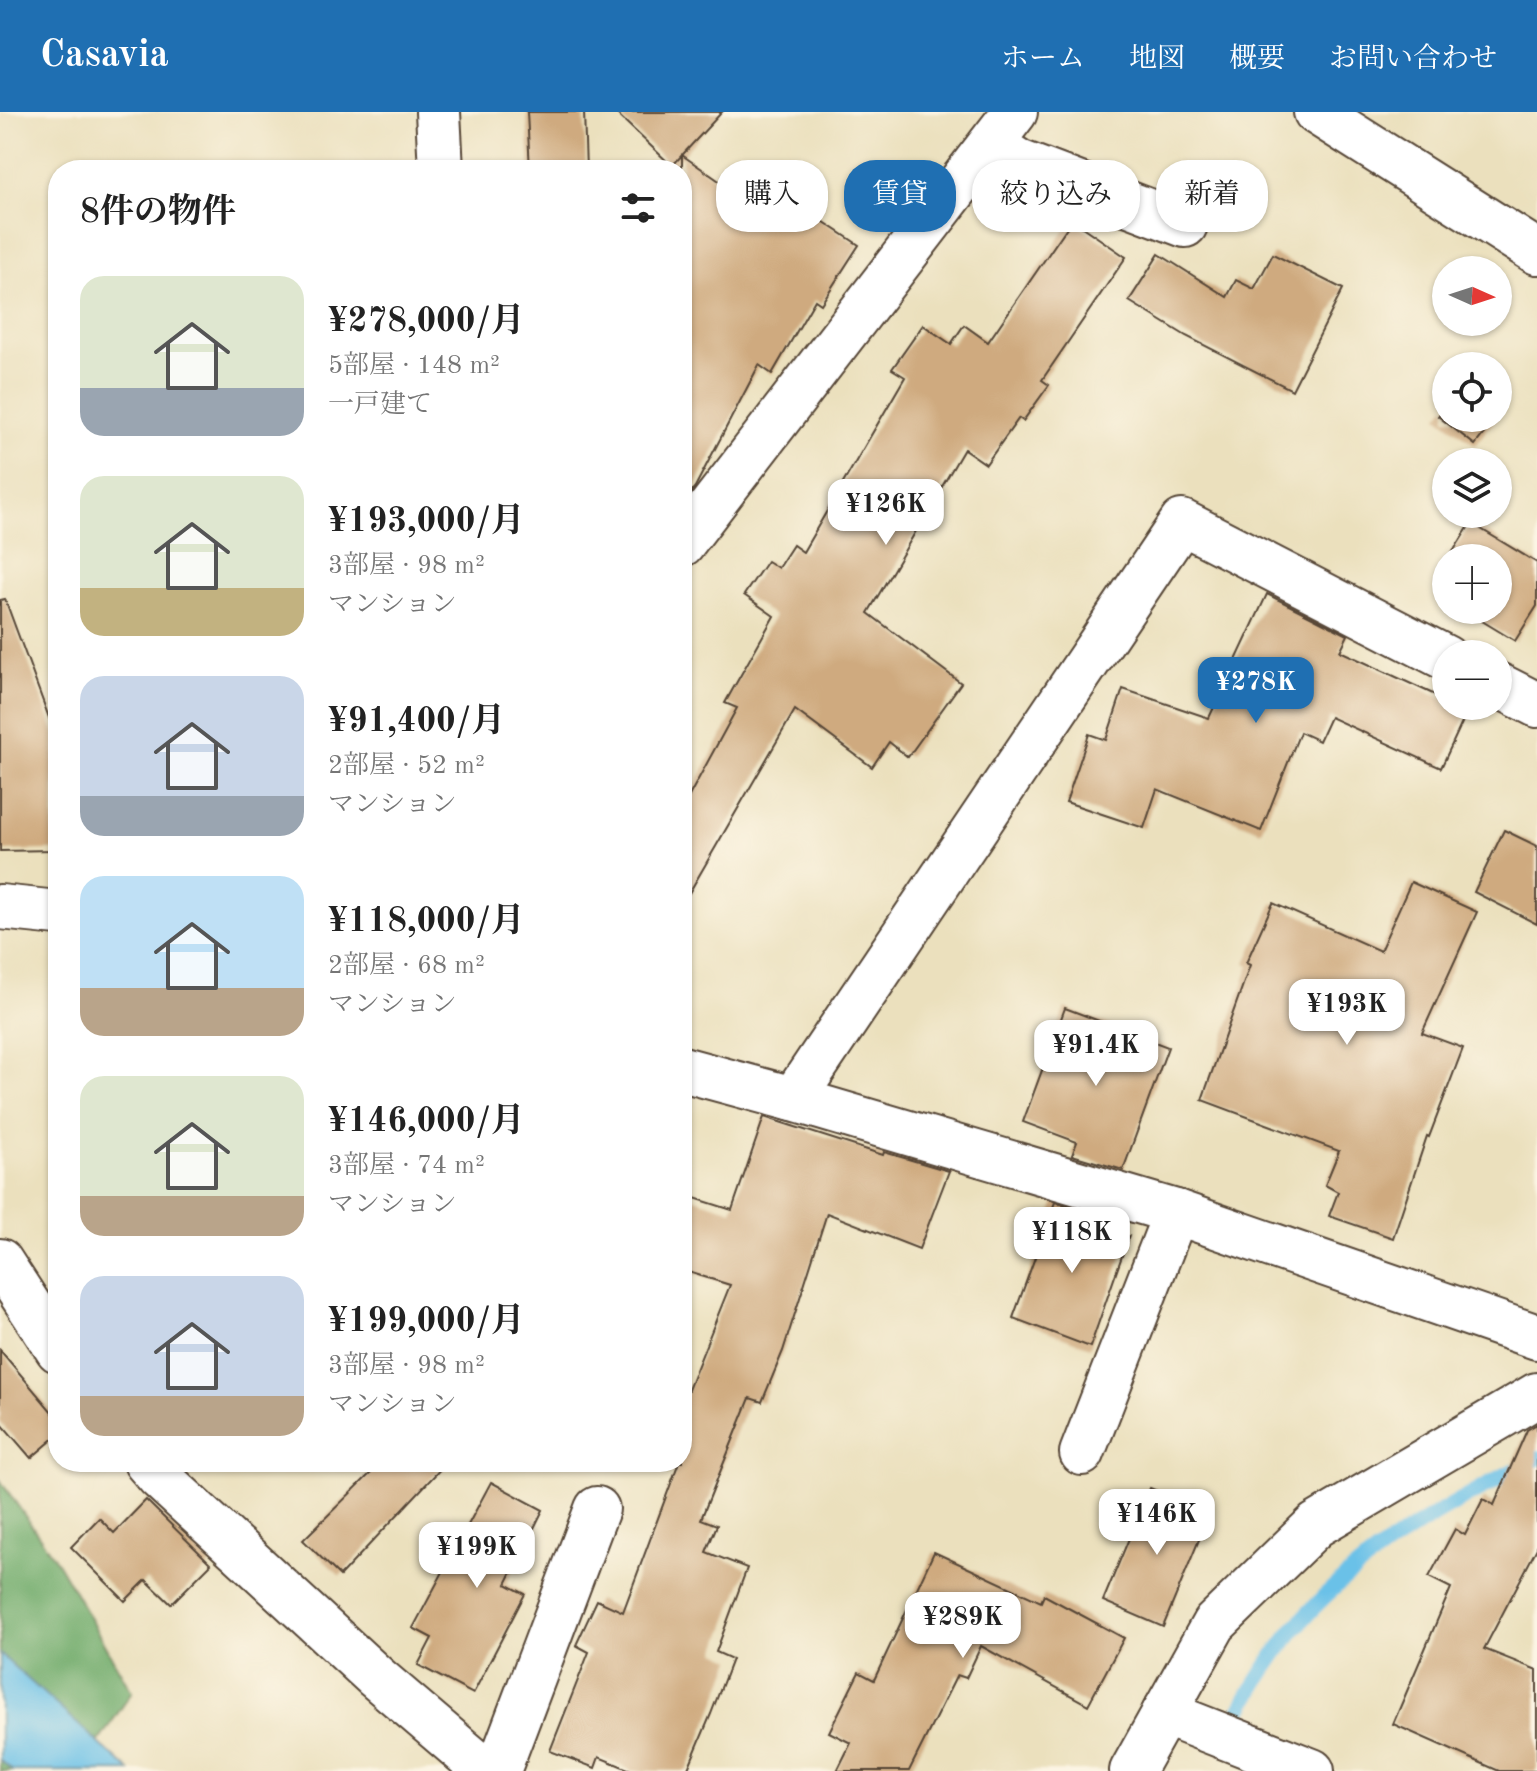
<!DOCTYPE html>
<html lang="ja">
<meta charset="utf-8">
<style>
body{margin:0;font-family:"Old Standard TT","Noto Serif JP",serif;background:#f6f6f6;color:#222;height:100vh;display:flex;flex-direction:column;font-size:30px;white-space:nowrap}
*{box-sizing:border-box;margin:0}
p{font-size:26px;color:#767676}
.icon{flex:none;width:44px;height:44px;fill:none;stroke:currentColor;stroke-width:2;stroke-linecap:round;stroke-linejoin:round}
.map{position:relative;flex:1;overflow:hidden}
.drawer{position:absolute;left:48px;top:48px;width:644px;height:1312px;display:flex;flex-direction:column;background:#fff;border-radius:32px;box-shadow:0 2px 6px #0004}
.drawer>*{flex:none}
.hud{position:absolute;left:716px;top:48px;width:700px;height:72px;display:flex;gap:16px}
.needle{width:52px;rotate:93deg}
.buttons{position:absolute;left:1432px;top:144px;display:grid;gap:16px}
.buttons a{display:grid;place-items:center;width:80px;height:80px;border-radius:50%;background:#fff;box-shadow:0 2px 6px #0004;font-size:40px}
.price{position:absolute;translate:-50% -68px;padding:0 18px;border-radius:16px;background:#fff;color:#222;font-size:26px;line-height:52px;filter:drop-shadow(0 2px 4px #0008)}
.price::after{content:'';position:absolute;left:50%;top:48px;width:24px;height:18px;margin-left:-12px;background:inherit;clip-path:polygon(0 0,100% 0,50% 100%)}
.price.active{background:#1f6fb2;color:#fff}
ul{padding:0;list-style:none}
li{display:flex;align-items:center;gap:24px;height:200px;padding:0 32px}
li span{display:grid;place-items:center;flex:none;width:224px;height:160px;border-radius:24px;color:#555}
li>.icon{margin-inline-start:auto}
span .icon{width:96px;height:96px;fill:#fffc;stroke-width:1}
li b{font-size:34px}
h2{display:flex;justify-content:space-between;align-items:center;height:96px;padding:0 32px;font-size:34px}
.pill{padding:0 28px;border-radius:32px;background:#fff;box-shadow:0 2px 6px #0004;font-size:28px;line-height:72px}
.pill.active{background:#1f6fb2;color:#fff}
header{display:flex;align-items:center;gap:48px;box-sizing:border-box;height:112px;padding:0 40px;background:#1f6fb2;color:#fff}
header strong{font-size:38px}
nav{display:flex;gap:44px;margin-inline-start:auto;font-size:28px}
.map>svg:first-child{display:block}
.forest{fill:#6fab6b;stroke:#556a44;stroke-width:2}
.water{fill:#6bc1e8;stroke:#537683;stroke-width:2}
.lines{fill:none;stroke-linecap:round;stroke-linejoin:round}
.stream{stroke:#6bc1e8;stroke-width:16}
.building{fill:#cfaa7f}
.minor-casing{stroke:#554536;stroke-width:48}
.minor{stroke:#fff;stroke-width:44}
</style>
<header>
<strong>Casavia</strong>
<nav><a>ホーム</a><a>地図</a><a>概要</a><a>お問い合わせ</a></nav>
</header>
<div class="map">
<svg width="1537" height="1659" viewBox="0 0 1537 1659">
<rect width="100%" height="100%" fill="#fcf5e5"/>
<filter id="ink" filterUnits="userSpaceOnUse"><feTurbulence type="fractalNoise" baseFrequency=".0125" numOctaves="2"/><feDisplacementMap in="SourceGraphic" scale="16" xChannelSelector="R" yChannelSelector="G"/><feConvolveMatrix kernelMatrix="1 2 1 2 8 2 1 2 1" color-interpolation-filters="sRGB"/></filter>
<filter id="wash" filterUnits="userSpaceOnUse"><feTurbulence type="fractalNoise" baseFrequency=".006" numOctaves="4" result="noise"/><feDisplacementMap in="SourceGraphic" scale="32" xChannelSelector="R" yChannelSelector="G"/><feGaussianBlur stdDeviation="1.8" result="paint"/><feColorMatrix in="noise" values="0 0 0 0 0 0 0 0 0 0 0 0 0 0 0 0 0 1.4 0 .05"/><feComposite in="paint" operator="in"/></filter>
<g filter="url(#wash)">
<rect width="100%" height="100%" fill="#ebe0bd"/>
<polygon class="forest" points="0,1368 59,1453 132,1580 79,1659 0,1659"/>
<polygon class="water" points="0,1542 130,1659 13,1659 0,1648"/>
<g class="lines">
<path class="stream" d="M 1232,1613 C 1253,1575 1274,1539 1304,1506 C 1366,1436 1456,1390 1537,1346"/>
</g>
<g id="blocks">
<g class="building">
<polygon points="527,0 584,0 586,58 530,58"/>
<polygon points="615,0 722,0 672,54"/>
<polygon points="682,43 781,112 795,91 859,133 821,192 815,188 772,262 759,253 695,375 682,391"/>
<polygon points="1072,108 1126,145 1042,268 1049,273 1023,309 1019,306 986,352 964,337 868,501 961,571 908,645 889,630 872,655 795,598 682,793 682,697 737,596 725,591 774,504 744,483 767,449 778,456 793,433 803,440 905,265 892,257 923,213 951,232 964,213 988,230"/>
<polygon points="1159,142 1227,185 1236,168 1254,177 1273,142 1343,177 1292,278 1186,224 1129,189"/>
<polygon points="1446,293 1446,306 1496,306 1475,333 1438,304"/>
<polygon points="1471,411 1537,451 1537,494 1515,529 1464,498 1498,498 1498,446 1449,446"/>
<polygon points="1267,482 1348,523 1340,539 1446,588 1446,594 1459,594 1468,598 1441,656 1330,605 1319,629 1300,620 1261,719 1157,677 1144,716 1066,690 1089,622 1106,628 1123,577 1209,606"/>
<polygon points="5,487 55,622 53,738 0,739 0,488"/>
<polygon points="1504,718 1537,734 1537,812 1474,780"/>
<polygon points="1411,770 1477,800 1422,921 1463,936 1429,1025 1427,1024 1393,1126 1329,1104 1338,1080 1325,1073 1339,1039 1202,988 1250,853 1246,851 1273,791 1380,839"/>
<polygon points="1065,896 1168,935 1123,1058 1072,1043 1077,1030 1023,1010"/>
<polygon points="764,1005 883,1043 884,1040 949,1059 919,1137 827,1101 783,1239 762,1290 750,1286 701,1407 717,1413 706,1440 747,1456 716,1540 732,1547 711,1602 687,1659 633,1659 599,1645 595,1656 550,1639 589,1540 576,1533 597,1488 623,1500 679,1350 682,1350 682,1293 730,1173 682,1158 682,1082 732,1098"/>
<polygon points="1055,1090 1105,1105 1102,1114 1129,1124 1090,1235 1013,1206"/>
<polygon points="0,1238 58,1307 58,1323 31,1346 0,1310"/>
<polygon points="1537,1312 1537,1436 1484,1537 1537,1558 1537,1659 1499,1659 1393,1612 1451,1476 1429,1465 1455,1417 1465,1423 1483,1387 1494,1393 1527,1318"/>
<polygon points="382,1350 447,1350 340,1464 303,1428"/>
<polygon points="491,1370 543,1398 506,1472 525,1482 473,1582 418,1553 432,1526 413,1516"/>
<polygon points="1150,1376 1210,1401 1163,1515 1103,1489"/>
<polygon points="146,1388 211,1452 171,1492 146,1468 125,1489 71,1435 99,1406 114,1421"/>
<polygon points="934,1440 1041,1490 1044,1483 1124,1526 1088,1593 981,1534 966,1566 957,1563 909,1659 837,1659 851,1631 829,1620 859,1560 874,1568"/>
</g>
</g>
</g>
<g filter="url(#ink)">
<use href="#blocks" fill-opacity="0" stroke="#554536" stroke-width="2"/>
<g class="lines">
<defs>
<g id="minor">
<polyline points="438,0 441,58"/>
<polyline points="1316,0 1537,140"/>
<polyline points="991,32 1019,50 1185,113"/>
<polyline points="682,432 1015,0"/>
<polyline points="1498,573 1537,593"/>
<polyline points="0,795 58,801"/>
<polyline points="682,957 793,987 1176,1100 1537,1225"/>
<polyline points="793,987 1182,410 1446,546"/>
<polyline points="0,1149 58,1238"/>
<polyline points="1082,1341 1176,1100"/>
<polyline points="146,1350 159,1365 376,1565 486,1659"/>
<polyline points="1164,1601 1312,1659"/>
<polyline points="498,1659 597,1397"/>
<polyline points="1132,1659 1214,1512 1316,1413 1537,1283"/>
</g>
</defs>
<use href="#minor" class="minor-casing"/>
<use href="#minor" class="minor"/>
</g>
</g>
</svg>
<div class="buttons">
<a><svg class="needle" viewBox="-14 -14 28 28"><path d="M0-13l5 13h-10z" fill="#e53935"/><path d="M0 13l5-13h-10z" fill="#767676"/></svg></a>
<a><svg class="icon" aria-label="locate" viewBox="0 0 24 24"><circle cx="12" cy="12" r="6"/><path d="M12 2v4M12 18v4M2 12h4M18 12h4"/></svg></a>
<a><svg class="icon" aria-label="layers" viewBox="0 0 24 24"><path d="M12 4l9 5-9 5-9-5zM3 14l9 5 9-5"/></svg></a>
<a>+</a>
<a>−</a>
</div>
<b class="price" style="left:886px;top:435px">¥126K</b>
<b class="price active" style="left:1256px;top:613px">¥278K</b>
<b class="price" style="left:1347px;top:935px">¥193K</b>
<b class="price" style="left:1096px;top:976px">¥91.4K</b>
<b class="price" style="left:1072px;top:1163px">¥118K</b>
<b class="price" style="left:1157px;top:1445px">¥146K</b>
<b class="price" style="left:477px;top:1478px">¥199K</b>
<b class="price" style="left:963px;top:1548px">¥289K</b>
<div class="hud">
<a class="pill">購入</a>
<a class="pill active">賃貸</a>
<a class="pill">絞り込み</a>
<a class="pill">新着</a>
</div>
<section class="drawer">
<h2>8件の物件<svg class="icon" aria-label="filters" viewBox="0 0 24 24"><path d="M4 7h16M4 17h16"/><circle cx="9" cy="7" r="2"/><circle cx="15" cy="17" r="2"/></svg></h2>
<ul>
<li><span style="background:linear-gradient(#dfe7d0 70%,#9aa5b1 0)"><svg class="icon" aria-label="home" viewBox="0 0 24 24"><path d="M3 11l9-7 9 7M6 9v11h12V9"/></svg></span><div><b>¥278,000/月</b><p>5部屋 · 148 m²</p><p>一戸建て</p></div></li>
<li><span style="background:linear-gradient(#dfe7d0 70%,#c2b280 0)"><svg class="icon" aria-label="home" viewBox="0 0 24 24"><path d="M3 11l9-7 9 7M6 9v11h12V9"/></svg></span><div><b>¥193,000/月</b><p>3部屋 · 98 m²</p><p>マンション</p></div></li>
<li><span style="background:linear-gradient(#c9d6e8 75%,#9aa5b1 0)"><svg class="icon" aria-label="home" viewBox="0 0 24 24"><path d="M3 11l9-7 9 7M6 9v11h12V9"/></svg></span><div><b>¥91,400/月</b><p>2部屋 · 52 m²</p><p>マンション</p></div></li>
<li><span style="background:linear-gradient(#bfe0f5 70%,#b9a48a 0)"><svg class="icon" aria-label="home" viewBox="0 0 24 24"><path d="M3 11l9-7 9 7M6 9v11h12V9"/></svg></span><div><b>¥118,000/月</b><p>2部屋 · 68 m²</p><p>マンション</p></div></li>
<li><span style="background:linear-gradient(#dfe7d0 75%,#b9a48a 0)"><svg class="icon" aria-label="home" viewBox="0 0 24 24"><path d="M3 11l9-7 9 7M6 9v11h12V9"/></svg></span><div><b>¥146,000/月</b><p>3部屋 · 74 m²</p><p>マンション</p></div></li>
<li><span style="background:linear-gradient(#c9d6e8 75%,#b9a48a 0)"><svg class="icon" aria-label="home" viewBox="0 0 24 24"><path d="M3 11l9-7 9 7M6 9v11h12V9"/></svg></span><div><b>¥199,000/月</b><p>3部屋 · 98 m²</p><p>マンション</p></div></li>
</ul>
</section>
</div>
